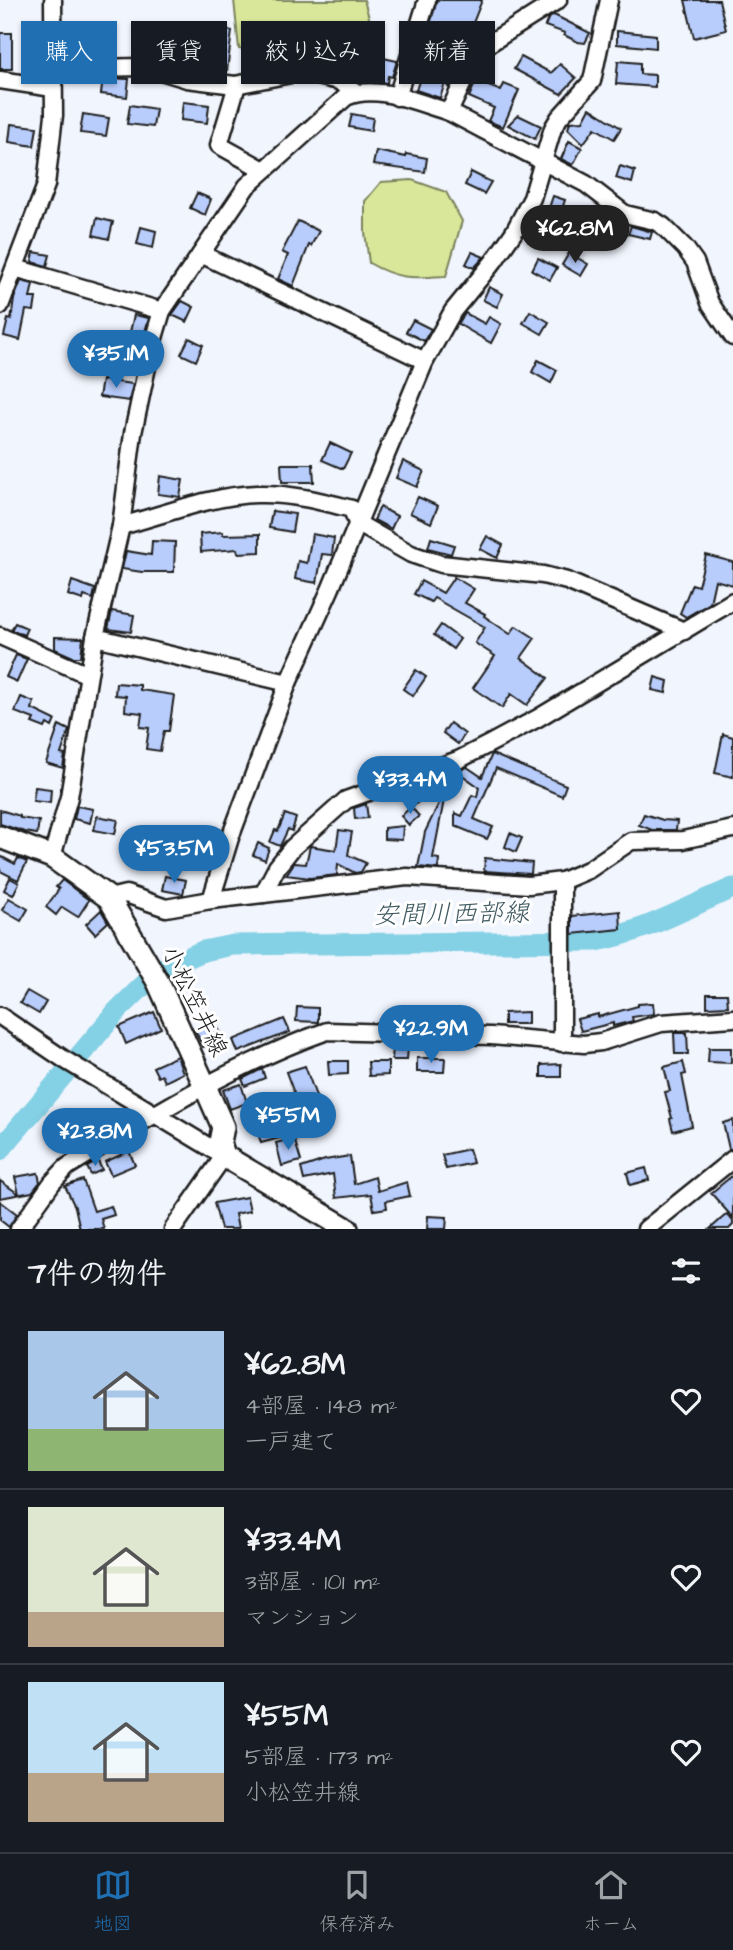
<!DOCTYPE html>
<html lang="ja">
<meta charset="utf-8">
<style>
body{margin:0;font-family:"Architects Daughter","Klee One",sans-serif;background:#20242c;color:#f1f3f6;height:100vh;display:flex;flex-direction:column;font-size:26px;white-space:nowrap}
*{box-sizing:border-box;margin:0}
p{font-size:23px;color:#9ea1a6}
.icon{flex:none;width:38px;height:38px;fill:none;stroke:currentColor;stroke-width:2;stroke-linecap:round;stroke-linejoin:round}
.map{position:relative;height:1229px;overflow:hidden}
.side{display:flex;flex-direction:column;background:#171b24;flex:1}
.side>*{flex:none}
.hud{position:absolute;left:21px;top:21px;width:691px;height:63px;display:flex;gap:14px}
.price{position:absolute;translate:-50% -60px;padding:0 16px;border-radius:24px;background:#1f6fb2;color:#fff;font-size:23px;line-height:46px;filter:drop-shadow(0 2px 4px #0008)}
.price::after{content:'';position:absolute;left:50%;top:42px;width:21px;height:16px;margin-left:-10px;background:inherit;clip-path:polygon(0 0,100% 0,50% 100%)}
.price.current{background:#222;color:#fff}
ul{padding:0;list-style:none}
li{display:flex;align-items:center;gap:21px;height:175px;padding:0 28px}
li+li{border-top:2px solid #363941}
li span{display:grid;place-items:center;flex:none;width:196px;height:140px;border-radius:0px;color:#555}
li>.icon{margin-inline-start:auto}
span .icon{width:84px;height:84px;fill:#fffc;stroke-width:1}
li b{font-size:30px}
h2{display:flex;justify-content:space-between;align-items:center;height:84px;padding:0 28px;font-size:30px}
.pill{padding:0 24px;border-radius:0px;background:#171b24;box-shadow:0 2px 5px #0004;font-size:24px;line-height:63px}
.pill.current{background:#1f6fb2;color:#fff}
.tabs{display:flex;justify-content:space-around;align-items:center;height:98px;border-top:2px solid #363941;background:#171b24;font-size:19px;color:#9ea1a6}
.tabs a{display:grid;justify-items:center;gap:4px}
.tabs .current{color:#1f6fb2}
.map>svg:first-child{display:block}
.green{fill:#d9e79a;stroke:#7a825b;stroke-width:2}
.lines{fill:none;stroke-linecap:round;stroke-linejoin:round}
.river{stroke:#84d0e4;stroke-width:21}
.building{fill:#b8cdfc;stroke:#1c1c1c;stroke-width:2}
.minor-casing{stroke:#1c1c1c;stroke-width:21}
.major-casing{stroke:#1c1c1c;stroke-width:26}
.minor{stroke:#fff;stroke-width:16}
.major{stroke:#fff;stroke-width:21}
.labels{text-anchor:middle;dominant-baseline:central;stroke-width:6;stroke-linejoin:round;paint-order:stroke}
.street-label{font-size:24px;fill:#1c1c1c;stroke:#fff}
.water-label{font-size:26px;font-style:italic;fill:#405b62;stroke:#fff}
</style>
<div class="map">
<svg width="733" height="1229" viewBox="0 0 733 1229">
<rect width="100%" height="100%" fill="#f1f5fe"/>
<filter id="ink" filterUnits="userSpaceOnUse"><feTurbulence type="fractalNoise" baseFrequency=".0143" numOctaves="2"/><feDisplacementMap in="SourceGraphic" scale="14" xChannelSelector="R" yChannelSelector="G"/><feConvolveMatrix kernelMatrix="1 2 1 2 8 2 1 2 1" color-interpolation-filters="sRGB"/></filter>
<g filter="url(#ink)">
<g class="green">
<polygon points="234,0 364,0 375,39 334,54 239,49"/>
<path d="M 412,180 L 446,192 L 462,221 L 446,276 C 414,278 398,280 369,263 L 365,232 L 365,201 L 381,182 Z"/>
</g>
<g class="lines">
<g class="river">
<path d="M 164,968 L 203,951 L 233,945 L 596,941 C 646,932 687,907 733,888"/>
<polyline points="0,1150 118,1010 149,980"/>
</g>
</g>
<g class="building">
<polygon points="437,0 482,0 473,23 480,26 475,41 459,63 449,88 445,83 440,98 416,90 426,61 420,59"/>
<polygon points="685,0 719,0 726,30 694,38"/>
<polygon points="554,15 590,33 585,43 578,42 564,35 565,33 545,26 548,19"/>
<polygon points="204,28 232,31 227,71 199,67"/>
<polygon points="617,31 656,35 656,48 617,44"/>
<rect x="0" y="33" width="12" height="36"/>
<polygon points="379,57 397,61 392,77 388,76 387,83 373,81"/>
<polygon points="521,57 551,73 560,64 576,78 561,94 514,69"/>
<polygon points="618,61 640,63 640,74 655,75 655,87 616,84"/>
<polygon points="103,78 129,79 127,97 101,94"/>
<polygon points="476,81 501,91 504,84 519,90 503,127 488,121 494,108 469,97"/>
<polygon points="183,102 209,105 207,123 181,120"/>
<polygon points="130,105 156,109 153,127 127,124"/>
<polygon points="590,108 621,128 614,139 595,128 583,144 568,129 570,122 583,121"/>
<polygon points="83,114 109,118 106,136 80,133"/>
<polygon points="352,114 373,118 371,131 349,127"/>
<polygon points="518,115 541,126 535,139 508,125"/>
<polygon points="11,124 37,127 34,146 9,142"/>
<polygon points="569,141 582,148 573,165 561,159"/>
<polygon points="376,151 406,157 406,154 427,158 425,172 373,165"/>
<polygon points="620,166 635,171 632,183 616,178"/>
<polygon points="471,172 491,182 484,194 465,185"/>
<polygon points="197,193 211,199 205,215 190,208"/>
<polygon points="553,196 565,200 563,206 583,214 579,225 547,214"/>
<polygon points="97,218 113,222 109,239 93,235"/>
<polygon points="599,219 620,225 616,238 595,232"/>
<polygon points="298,221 319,231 311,246 309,245 293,286 278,279 288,255 282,252"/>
<polygon points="631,226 652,232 650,239 628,234"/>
<polygon points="141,227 156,231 153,248 137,244"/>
<polygon points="34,252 50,255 47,266 32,262"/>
<polygon points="472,252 484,257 474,268 466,264"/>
<polygon points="569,253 588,264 581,276 562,265"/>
<polygon points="538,258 557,268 550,280 532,270"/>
<polygon points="21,281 33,284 30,298 36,298 34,311 26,310 20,340 4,336 8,319 11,320 14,299"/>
<polygon points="489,287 503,294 497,307 483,300"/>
<polygon points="182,301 194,307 187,322 172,315"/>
<polygon points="530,311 549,322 542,334 523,323"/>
<polygon points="465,313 485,324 489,317 501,324 491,343 458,324"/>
<polygon points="134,315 149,318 144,335 130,332"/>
<polygon points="413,320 431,329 424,341 406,332"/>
<polygon points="189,338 203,345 196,361 181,354"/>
<polygon points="538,360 557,370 551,383 532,372"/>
<polygon points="102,380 133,384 129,401 99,397"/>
<polygon points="330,443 351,453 343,469 322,460"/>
<polygon points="403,461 424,471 417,487 396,478"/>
<polygon points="281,464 313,464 314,482 282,482"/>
<polygon points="160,476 183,480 180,497 158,494"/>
<polygon points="418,497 438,506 431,523 410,513"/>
<polygon points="380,507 397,516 391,529 374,520"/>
<polygon points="272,511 295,514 292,532 269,528"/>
<polygon points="223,532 223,535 260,534 260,552 238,553 237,549 201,552 200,534"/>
<polygon points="312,534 334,538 332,555 322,554 317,583 295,579 298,561 307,563"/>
<polygon points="487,536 503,545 497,558 480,549"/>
<polygon points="431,538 454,545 451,554 428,548"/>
<polygon points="152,541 175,542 174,572 142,572 122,569 126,551 151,555"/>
<polygon points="706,555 733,562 733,585 715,580 710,603 686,617 680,613 692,584 698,586"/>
<polygon points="454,577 474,589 465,603 485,614 484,616 510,634 516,626 535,638 521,658 548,678 527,705 511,694 502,708 473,688 495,656 475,643 485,627 434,598 431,602 414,594 421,581 443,593"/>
<polygon points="72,581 95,589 93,599 84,596 83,600 68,595"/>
<polygon points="112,611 134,615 131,632 108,629"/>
<polygon points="15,623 27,628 24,635 11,630"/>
<polygon points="441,625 460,639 453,649 434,635"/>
<polygon points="55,637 83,638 81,657 73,657 55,649"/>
<polygon points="16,655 27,659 17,682 6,677"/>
<polygon points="416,670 426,677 413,696 403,689"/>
<polygon points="655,677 668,681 666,693 652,690"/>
<polygon points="116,683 140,685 140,690 174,695 169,731 164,731 160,751 146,749 149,728 140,727 142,713 125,711 126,696 115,695"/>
<polygon points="21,697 34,702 32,709 55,720 52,727 47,724 45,728 32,723 34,719 15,712"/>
<polygon points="450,723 465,734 458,744 443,733"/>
<polygon points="59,725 69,730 61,754 65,755 63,768 46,763"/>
<polygon points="723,734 733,737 733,777 715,773"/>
<polygon points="492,754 566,785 562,796 496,768 474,819 493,827 487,839 455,826 455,813 462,816 472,795 477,797 479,787 458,772 467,767 482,777"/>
<polygon points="35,787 51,789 50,803 33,801"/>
<polygon points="416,788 423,798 413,806 405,795"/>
<polygon points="441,799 444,800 433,858 439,859 438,869 418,867 425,832"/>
<polygon points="366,804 368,818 355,819 354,808"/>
<polygon points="77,806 93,809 90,823 74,819"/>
<polygon points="411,807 419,816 409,825 401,816"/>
<polygon points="0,810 20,816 20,818 39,821 37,834 25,832 0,824"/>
<polygon points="285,814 296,818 292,831 288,829 280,846 270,842 275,830 278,831"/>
<polygon points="644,814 663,820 677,821 676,830 652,830 639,825"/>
<polygon points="97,816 118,820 115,834 94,830"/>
<polygon points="403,826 402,840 384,839 384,828"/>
<polygon points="339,830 352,832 348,855 366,863 361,872 355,873 338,864 337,875 310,878 286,875 294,863 306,864 310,846 336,850"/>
<polygon points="510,833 522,838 516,852 505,847"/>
<polygon points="258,843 269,848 265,860 253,855"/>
<polygon points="0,856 15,864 18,858 27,862 18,880 0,871"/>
<polygon points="485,858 532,863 531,874 484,871"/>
<polygon points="165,876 186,880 183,894 162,890"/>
<polygon points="10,878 19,883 13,895 4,890"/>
<polygon points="62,880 89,900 78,917 62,907 56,915 46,907 59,889 56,887"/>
<polygon points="9,898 28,909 21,921 2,910"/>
<polygon points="101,910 108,922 95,934 86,924"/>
<polygon points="620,911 621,929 572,934 572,916"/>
<polygon points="27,991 46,1002 39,1014 20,1003"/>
<polygon points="707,994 727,994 728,1006 707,1007"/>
<polygon points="653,1003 654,1014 632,1017 633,1021 613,1026 613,1023 581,1031 577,1019 598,1014 598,1017 638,1006 638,1004"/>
<polygon points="297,1007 318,1008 318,1022 296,1021"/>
<polygon points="401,1008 468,1013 467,1025 400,1021"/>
<polygon points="154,1012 161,1028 126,1044 119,1027"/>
<polygon points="528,1012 528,1024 504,1024 504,1013"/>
<polygon points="284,1019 290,1032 238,1052 233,1040"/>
<polygon points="215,1021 223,1039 203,1047 195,1030"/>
<polygon points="674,1033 687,1033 688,1054 675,1054"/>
<polygon points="393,1046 408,1046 407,1060 392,1060"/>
<polygon points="709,1048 731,1048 731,1063 708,1062"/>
<polygon points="177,1056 183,1073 165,1082 162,1075 158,1077 153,1067"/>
<polygon points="417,1058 445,1058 444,1072 417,1072"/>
<polygon points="328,1061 348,1061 348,1074 329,1075"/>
<polygon points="368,1062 388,1062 388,1075 369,1076"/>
<polygon points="683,1062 686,1074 682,1075 692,1126 673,1131 670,1119 672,1118 665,1092 670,1091 664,1067"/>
<polygon points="561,1064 561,1077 541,1077 541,1065"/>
<polygon points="305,1066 317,1099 298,1104 286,1072"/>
<polygon points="262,1069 265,1078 245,1086 242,1079"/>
<polygon points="241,1084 247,1103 230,1109 223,1090"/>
<polygon points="733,1120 733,1149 729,1149 723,1123"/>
<polygon points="276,1124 280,1138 261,1143 257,1130"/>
<polygon points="294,1138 301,1161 282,1166 276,1143"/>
<polygon points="469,1149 473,1163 446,1169 442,1155"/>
<polygon points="129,1151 135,1165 111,1175 105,1162"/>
<polygon points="350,1156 354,1184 375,1177 378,1191 407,1182 410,1196 386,1201 387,1208 374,1210 371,1194 336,1198 333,1174 304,1180 301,1168 325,1160"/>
<polygon points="98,1161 102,1170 91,1175 87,1167"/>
<polygon points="646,1168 649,1180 630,1185 627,1173"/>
<polygon points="38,1173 40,1182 32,1192 0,1198 0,1181 19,1194 15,1177"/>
<polygon points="733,1175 733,1218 711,1193"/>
<polygon points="83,1180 94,1211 111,1206 114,1215 101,1219 104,1229 80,1229 75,1207 65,1186"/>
<polygon points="247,1197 250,1211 235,1214 238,1229 221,1229 214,1203"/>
<polygon points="0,1201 17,1214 9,1227 0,1220"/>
<polygon points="727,1214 733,1221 733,1225 729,1229 710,1229"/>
<polygon points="428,1216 447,1217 446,1229 427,1229"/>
</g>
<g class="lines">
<defs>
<g id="minor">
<polyline points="54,69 139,67 161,71 187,79 235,85 301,72 339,81 356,92"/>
<polyline points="0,80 53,88"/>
<polyline points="237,85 219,145 264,170"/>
<polyline points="397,97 427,0"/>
<polyline points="449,112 586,184 625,214 655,221 663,226 685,248 695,262 710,303 733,337"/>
<polyline points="201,254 425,361"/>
<polyline points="15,268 162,311"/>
<polyline points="0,306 46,185 54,115 53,0"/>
<path d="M 121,526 C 163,515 213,495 257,494 C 289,493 321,501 352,509 L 357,523 L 411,554 L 441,564 L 543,575 L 567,581 L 684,631"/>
<polyline points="0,636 88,675"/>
<polyline points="95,637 288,683"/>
<path d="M 52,857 L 69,797 L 95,637 L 121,526 L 133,433 L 151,348 L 162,311 L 247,186 L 346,97 C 376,83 418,103 449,112 L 475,57 L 482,48 L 558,0"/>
<polyline points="562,881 562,1043"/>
<polyline points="263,894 407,877 529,885 562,881 588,870 631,841 683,840 733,829"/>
<polyline points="109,898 126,894 166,908 211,900 230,838 288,683 330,590 425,361 453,311 494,261 514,232 532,198 553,128 559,118 592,81 609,0"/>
<polyline points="211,900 263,894 277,867 292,848 346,800 458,760 491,743 538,718 733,601"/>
<polyline points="0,1016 65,1060 224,1156 173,1229"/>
<path d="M 19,1229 L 52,1183 L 67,1167 C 151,1116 234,1064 327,1031 L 491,1036 L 584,1044 L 601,1042 L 661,1023 L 733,1018"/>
<polyline points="646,1229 733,1159"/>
</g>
<polyline id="major" points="0,837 52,857 109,898 158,982 204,1084 223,1127 220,1142 224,1156 347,1229"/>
</defs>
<use href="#minor" class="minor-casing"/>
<use href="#major" class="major-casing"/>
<use href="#minor" class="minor"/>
<use href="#major" class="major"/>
</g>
</g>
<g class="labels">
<g class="street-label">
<text transform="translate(194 1001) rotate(64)">小松笠井線</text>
</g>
<g class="water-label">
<text transform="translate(451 914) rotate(-1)">安間川西部線</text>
</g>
</g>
</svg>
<b class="price current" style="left:575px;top:265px">¥62.8M</b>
<b class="price" style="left:116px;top:390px">¥35.1M</b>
<b class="price" style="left:410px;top:816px">¥33.4M</b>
<b class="price" style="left:174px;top:885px">¥53.5M</b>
<b class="price" style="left:431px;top:1065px">¥22.9M</b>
<b class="price" style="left:288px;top:1152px">¥55M</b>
<b class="price" style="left:95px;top:1168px">¥23.8M</b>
<div class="hud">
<a class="pill current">購入</a>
<a class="pill">賃貸</a>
<a class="pill">絞り込み</a>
<a class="pill">新着</a>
</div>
</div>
<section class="side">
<h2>7件の物件<svg class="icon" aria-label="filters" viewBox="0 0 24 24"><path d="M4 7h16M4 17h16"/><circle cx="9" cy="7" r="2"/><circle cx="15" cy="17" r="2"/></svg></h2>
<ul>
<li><span style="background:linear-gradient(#a9c7e8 70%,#8fb573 0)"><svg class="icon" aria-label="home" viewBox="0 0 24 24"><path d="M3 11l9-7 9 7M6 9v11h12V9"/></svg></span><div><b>¥62.8M</b><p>4部屋 · 148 m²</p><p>一戸建て</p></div><svg class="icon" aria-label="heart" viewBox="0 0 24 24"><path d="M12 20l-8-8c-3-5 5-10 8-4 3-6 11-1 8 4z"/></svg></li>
<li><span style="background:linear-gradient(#dfe7d0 75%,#b9a48a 0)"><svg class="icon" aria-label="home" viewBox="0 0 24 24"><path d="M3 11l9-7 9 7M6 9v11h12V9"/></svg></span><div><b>¥33.4M</b><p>3部屋 · 101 m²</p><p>マンション</p></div><svg class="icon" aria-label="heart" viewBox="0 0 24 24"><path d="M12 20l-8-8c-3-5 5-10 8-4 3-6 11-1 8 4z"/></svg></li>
<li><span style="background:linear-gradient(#bfe0f5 65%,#b9a48a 0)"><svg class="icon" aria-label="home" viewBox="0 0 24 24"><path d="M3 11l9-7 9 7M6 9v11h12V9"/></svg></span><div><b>¥55M</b><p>5部屋 · 173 m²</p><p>小松笠井線</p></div><svg class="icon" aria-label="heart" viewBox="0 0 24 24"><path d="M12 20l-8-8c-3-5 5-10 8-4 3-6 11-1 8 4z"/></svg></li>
</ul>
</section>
<nav class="tabs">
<a class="current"><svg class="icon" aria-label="map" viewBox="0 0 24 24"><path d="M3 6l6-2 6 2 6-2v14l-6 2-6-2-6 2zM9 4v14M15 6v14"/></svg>地図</a>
<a><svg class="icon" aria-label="saved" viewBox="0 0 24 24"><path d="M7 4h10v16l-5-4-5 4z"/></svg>保存済み</a>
<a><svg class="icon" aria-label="home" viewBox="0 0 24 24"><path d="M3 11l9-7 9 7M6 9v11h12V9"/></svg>ホーム</a>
</nav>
